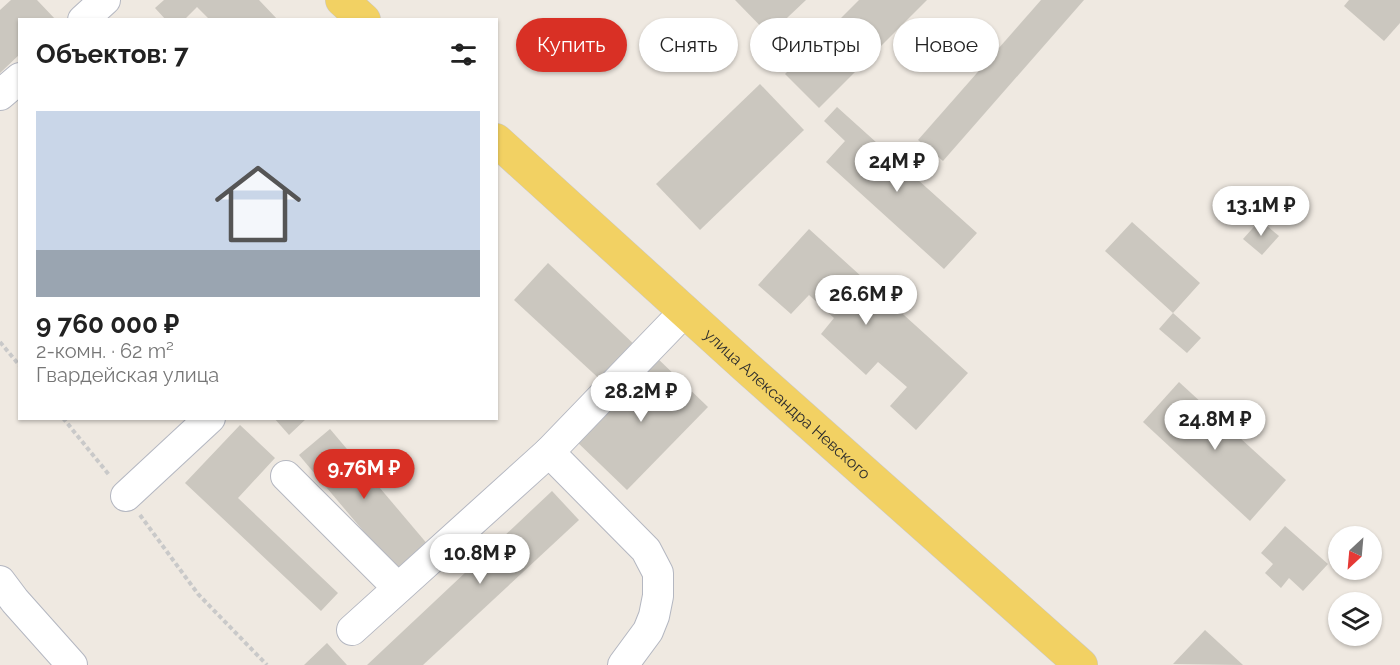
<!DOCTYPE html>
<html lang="ru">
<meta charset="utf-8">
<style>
body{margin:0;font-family:Raleway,sans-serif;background:#f6f6f6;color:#222;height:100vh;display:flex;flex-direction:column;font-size:22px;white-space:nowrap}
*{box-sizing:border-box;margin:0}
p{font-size:20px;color:#767676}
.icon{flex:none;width:33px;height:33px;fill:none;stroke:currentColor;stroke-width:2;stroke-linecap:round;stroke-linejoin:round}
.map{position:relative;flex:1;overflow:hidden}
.drawer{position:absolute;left:18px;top:18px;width:480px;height:402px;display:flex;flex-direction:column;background:#fff;border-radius:0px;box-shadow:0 2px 4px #0004}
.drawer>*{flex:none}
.hud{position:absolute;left:516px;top:18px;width:570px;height:54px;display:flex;gap:12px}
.needle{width:39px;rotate:206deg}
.tools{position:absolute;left:1328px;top:526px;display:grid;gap:12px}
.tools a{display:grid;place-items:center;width:54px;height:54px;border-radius:50%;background:#fff;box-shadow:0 2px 4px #0004;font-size:30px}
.price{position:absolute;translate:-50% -51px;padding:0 14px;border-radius:21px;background:#fff;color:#222;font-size:20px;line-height:39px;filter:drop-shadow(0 2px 3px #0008)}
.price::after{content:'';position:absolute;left:50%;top:36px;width:18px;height:14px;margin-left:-9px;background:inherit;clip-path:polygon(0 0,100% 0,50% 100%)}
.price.on{background:#d93025;color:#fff}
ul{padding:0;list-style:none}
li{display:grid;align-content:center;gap:12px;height:318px;padding:0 18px}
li+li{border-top:2px solid #e0e0e0}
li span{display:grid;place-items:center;height:186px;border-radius:0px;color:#555}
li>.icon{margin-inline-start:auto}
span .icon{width:108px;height:108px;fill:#fffc;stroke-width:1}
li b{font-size:26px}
h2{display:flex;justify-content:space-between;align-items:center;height:72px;padding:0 18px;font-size:26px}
.pill{padding:0 21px;border-radius:27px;background:#fff;box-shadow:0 2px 4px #0004;font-size:21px;line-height:54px}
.pill.on{background:#d93025;color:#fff}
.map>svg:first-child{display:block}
.building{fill:#cbc7bf}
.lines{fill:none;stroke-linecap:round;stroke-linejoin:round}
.minor-casing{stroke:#b4b7c1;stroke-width:32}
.major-casing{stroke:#c9c9c9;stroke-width:34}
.path{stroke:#c9c9c9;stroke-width:4;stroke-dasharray:4.5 3;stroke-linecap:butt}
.minor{stroke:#fff;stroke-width:30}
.major{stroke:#f2d163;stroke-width:33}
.labels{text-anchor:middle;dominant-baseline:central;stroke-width:4.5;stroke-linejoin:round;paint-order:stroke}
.street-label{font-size:16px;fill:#2e2e2e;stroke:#fff}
</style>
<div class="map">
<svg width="1400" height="665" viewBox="0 0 1400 665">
<rect width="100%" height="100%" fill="#efe9e1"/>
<g class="building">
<polygon points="11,0 37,0 56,20 20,20 20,54 0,73 0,10"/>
<polygon points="164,0 259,0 278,20 210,20 197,7 184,20 166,20 155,8"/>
<polygon points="735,0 806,0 769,35"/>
<polygon points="859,0 927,0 819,108 785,74"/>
<polygon points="1041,0 1084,0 943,161 918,140"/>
<polygon points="1349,0 1400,0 1400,23 1384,41 1344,6"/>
<polygon points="760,84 804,130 700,230 656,184"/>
<polygon points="837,107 977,233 944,269 826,162 845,141 824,121"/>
<polygon points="1260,220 1279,236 1262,255 1243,239"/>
<polygon points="1132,222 1200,283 1173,313 1201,338 1187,353 1159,329 1173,313 1105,251"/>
<polygon points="809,229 968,373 916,430 890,406 907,387 878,362 866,375 821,334 834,318 809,295 791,314 758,285"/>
<polygon points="548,263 638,348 606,385 514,300"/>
<polygon points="654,355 708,407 627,490 574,439"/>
<polygon points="1179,382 1286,480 1250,521 1143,422"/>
<polygon points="274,418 307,418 289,435"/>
<polygon points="240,425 275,458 238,498 338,593 321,611 185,483"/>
<polygon points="330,429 429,546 398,572 299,455"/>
<polygon points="552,491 579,520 423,665 367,665"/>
<polygon points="1285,526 1328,564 1303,591 1289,578 1281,588 1265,573 1273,564 1261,553"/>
<polygon points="1205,630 1243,665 1173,664"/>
<polygon points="327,643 347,665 304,665"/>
</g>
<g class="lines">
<defs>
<g id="minor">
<polyline points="83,20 105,0"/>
<polyline points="0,95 20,78"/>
<polyline points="549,452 646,550 658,573 658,596 654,616 648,631 623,665"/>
<polyline points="286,476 398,588"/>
<polyline points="126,496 210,418"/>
<polyline points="0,581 15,601 72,665"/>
<polyline points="352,630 549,452 685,311"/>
</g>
<g id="major">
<polyline points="342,0 364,20"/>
<path id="s1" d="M 496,140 L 746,367 L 1081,665"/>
</g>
</defs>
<use href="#minor" class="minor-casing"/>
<use href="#major" class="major-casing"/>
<g class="path">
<polyline points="0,342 20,366"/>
<polyline points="63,418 110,476"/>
<polyline points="140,515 198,594 267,665"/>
</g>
<use href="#minor" class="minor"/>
<use href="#major" class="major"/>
</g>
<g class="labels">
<g class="street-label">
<text stroke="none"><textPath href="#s1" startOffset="393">улица Александра Невского</textPath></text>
</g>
</g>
</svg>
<div class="tools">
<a><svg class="needle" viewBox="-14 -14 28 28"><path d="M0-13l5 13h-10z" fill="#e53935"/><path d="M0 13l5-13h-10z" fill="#767676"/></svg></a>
<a><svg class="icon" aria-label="layers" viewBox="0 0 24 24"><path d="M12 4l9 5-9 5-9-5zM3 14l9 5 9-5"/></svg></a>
</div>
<b class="price" style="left:897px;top:193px">24M ₽</b>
<b class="price" style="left:1261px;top:237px">13.1M ₽</b>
<b class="price" style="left:866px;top:326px">26.6M ₽</b>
<b class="price" style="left:641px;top:423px">28.2M ₽</b>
<b class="price" style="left:1215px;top:451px">24.8M ₽</b>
<b class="price on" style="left:364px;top:500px">9.76M ₽</b>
<b class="price" style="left:480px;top:585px">10.8M ₽</b>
<div class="hud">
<a class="pill on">Купить</a>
<a class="pill">Снять</a>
<a class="pill">Фильтры</a>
<a class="pill">Новое</a>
</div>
<section class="drawer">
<h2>Объектов: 7<svg class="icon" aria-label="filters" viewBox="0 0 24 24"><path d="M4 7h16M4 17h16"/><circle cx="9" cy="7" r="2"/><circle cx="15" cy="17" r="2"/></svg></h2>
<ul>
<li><span style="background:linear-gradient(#c9d6e8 75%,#9aa5b1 0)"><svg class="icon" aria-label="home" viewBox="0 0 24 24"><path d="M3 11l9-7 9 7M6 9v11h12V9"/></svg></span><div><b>9 760 000 ₽</b><p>2-комн. · 62 m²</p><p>Гвардейская улица</p></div></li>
</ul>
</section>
</div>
